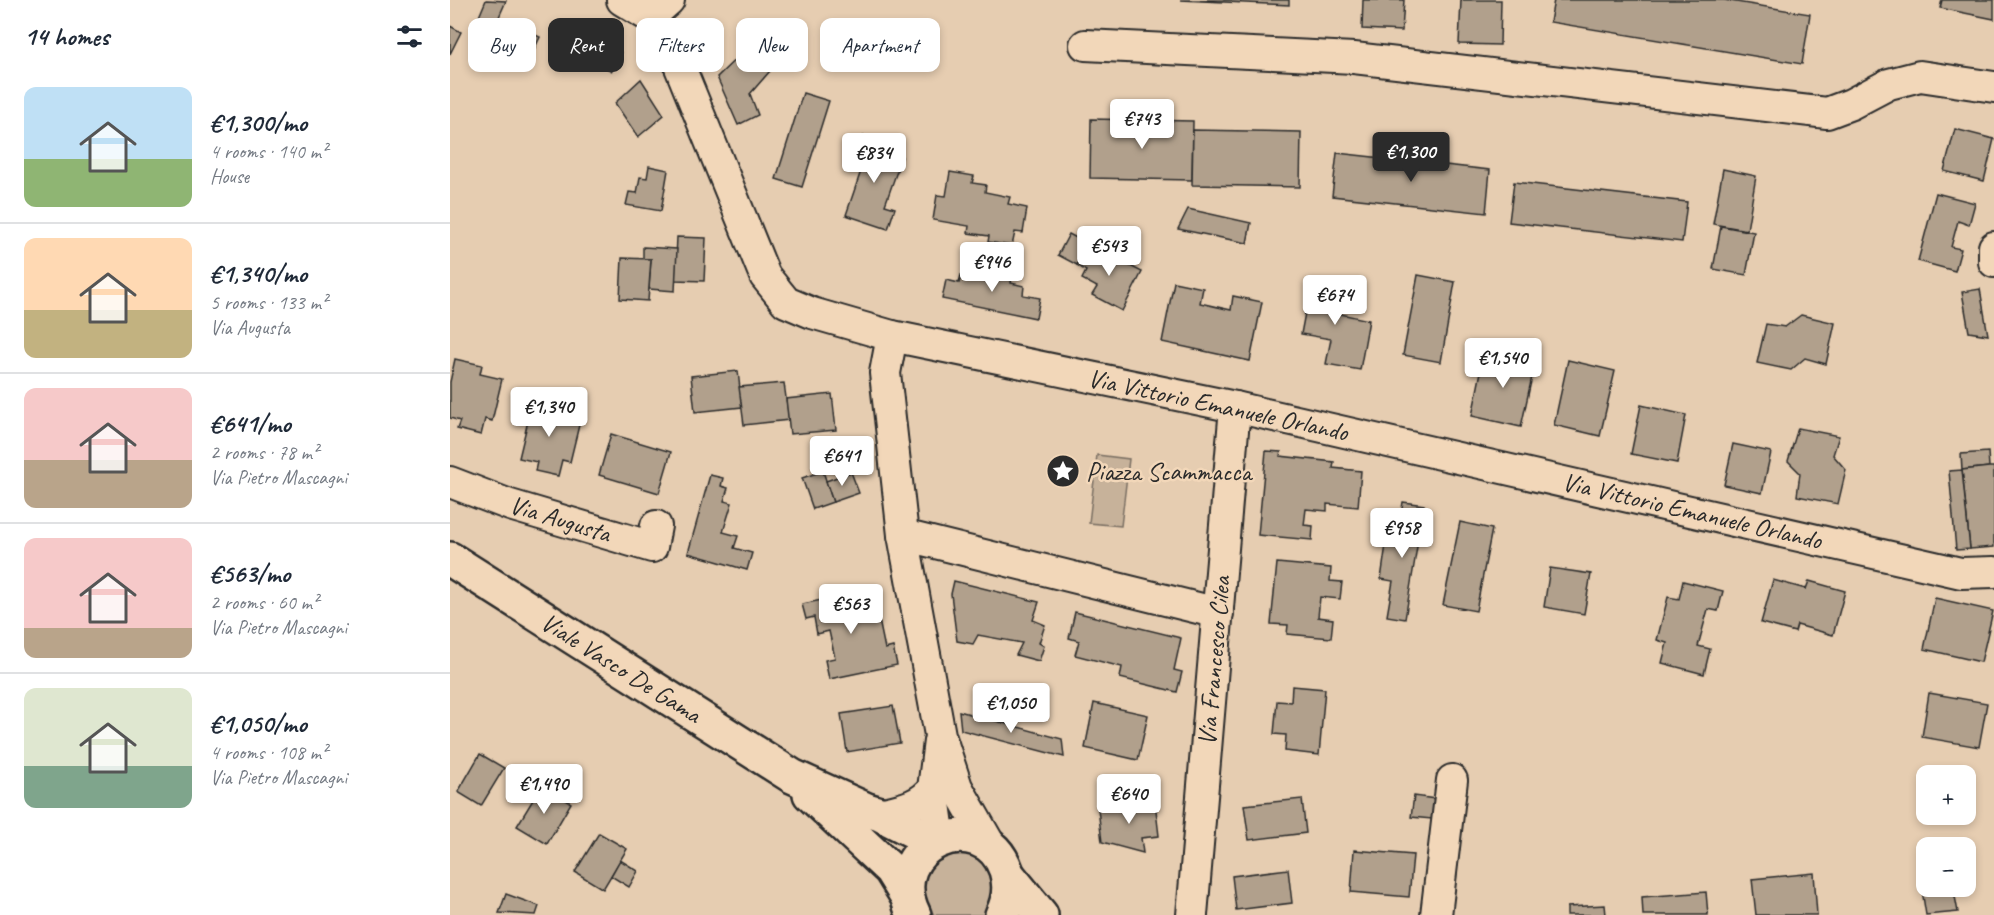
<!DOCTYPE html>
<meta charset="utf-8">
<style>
body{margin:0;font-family:Caveat,sans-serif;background:#f6f6f7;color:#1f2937;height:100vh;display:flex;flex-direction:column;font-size:22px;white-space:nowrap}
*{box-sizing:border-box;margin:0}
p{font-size:20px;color:#747a83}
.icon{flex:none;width:33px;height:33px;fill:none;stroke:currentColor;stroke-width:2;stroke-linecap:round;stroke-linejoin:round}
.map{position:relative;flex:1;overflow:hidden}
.side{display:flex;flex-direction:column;background:#fff;width:450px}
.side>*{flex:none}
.hud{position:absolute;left:18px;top:18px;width:570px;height:54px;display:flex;gap:12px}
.tools{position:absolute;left:1466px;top:765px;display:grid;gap:12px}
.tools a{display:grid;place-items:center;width:60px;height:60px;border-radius:12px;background:#fff;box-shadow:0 3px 9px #0003;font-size:30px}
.price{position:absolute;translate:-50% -51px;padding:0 14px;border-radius:6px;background:#fff;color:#222;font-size:20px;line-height:39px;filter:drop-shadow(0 2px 3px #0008)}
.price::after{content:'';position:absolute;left:50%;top:36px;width:18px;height:14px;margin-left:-9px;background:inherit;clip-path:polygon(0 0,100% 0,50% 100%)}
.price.active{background:#2b2b2b;color:#fff}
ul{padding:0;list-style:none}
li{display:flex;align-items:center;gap:18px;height:150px;padding:0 24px}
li+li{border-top:2px solid #e0e1e3}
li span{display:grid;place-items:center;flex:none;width:168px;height:120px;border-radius:12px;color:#555}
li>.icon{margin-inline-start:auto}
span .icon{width:72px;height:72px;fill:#fffc;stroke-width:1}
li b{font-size:26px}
h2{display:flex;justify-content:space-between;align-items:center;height:72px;padding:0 24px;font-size:26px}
.pill{padding:0 21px;border-radius:12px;background:#fff;box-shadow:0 3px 9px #0003;font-size:21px;line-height:54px}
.pill.active{background:#2b2b2b;color:#fff}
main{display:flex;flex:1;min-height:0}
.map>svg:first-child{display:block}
.green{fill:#c7b29a;stroke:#796e62;stroke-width:1.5}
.building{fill:#b1a08c;stroke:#2b2b2b;stroke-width:1.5}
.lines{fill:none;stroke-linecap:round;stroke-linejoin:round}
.minor-casing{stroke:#2b2b2b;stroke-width:34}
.major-casing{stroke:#2b2b2b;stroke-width:38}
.minor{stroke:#f2d7b9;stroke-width:30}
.major{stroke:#f2d7b9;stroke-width:33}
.labels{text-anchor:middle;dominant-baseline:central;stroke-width:5;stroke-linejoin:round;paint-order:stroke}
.street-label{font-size:26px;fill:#2b2b2b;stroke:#f2d7b9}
.poi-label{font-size:26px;fill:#2b2b2b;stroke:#f2d7b9;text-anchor:start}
</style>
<main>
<section class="side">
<h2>14 homes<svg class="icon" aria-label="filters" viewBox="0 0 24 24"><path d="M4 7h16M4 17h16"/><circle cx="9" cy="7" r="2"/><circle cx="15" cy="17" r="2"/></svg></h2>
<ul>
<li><span style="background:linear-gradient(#bfe0f5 60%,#8fb573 0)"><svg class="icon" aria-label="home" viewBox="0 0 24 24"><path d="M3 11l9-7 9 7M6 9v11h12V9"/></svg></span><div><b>€1,300/mo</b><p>4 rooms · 140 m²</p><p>House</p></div></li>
<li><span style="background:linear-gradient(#ffd9b3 60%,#c2b280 0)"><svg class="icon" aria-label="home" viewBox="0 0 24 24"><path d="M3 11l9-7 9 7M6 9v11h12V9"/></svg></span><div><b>€1,340/mo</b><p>5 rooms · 133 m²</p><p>Via Augusta</p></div></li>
<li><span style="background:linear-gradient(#f6c9c9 60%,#b9a48a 0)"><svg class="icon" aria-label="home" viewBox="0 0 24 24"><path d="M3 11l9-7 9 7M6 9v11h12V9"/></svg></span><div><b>€641/mo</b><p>2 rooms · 78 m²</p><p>Via Pietro Mascagni</p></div></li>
<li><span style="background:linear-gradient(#f6c9c9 75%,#b9a48a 0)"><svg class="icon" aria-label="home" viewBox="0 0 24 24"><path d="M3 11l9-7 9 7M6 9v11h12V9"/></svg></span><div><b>€563/mo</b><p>2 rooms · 60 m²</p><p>Via Pietro Mascagni</p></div></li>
<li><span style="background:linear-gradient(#dfe7d0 65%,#7fa58c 0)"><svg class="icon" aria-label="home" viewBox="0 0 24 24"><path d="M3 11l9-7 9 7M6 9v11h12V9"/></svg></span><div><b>€1,050/mo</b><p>4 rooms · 108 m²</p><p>Via Pietro Mascagni</p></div></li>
</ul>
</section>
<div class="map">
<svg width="1544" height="915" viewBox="0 0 1544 915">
<rect width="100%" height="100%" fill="#e6cdb1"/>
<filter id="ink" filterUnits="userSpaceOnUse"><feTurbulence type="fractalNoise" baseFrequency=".0167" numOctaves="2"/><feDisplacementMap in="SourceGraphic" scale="12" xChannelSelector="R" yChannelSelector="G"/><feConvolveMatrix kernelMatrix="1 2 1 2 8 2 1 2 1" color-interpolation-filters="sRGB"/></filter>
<g filter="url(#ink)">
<g class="green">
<polygon points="647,455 679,459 671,526 639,523"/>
<path d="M 514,849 L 546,868 L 541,915 L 484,915 C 471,898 469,867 491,856 C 498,852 507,851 514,849 Z"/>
</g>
<g class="building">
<polygon points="36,0 56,1 45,26 28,19"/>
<polygon points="730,0 839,0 839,5"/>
<polygon points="913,0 954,0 952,31 912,29"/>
<polygon points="1011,0 1051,0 1050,45 1009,44"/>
<polygon points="1104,0 1274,0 1360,14 1352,64 1100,22"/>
<polygon points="1492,0 1544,0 1544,19 1490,8"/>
<polygon points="0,26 11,32 0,54"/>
<polygon points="72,29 90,37 81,56 63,48"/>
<polygon points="147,42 171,53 162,71 138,59"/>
<polygon points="298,47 320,71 300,94 308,115 288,125 267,77"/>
<polygon points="191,79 214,115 188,137 165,103"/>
<polygon points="353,93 379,101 352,187 326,179"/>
<polygon points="641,119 743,121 742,180 640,178"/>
<polygon points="1505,129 1544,139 1534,181 1494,171"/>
<polygon points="743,130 851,132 850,187 742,185"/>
<polygon points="414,136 438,144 435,151 452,157 435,205 445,208 438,229 396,215 414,162 407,160"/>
<polygon points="887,153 1040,170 1036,213 882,196"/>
<polygon points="199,166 218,170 211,211 176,205 179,192 187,193 190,177 197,178"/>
<polygon points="1273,169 1306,176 1297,230 1263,224"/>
<polygon points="500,172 524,176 522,183 536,185 535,192 560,197 558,204 577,208 573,233 565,232 562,246 538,242 539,236 518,233 519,226 483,220 487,195 496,196"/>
<polygon points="1064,182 1237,202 1232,242 1059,222"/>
<polygon points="1486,193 1525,203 1519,225 1508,221 1501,247 1511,249 1505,271 1468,261"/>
<polygon points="738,209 801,223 797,243 728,229"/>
<polygon points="1271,226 1304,232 1296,275 1263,269"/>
<polygon points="619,234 638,244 627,265 608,255"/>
<polygon points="227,237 256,238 254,281 225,280"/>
<polygon points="638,244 692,272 672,311 642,295 647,287 632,279 636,271 627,265"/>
<polygon points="193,247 227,249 225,291 199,289 201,259 193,259"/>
<polygon points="172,258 201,259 198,301 170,299"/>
<polygon points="523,268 562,276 561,283 574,286 573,295 590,298 586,318 492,299 496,280 509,283 511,275 521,277"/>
<polygon points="968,275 1005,282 991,362 953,355"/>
<polygon points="861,281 891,286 886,313 919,320 910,370 876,364 881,339 851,334"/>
<polygon points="724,282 753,288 750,303 781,310 783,296 812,302 800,361 712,342"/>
<polygon points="1530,289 1538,335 1519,332 1512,292"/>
<polygon points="1351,315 1385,323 1376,364 1355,358 1341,370 1307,363 1316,324 1335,327"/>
<polygon points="1035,352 1085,363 1071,427 1022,416"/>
<polygon points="5,359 32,365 30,374 52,379 42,421 35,419 31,435 7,429 10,421 0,418 0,382"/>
<polygon points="1118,360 1165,371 1150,436 1104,425"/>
<polygon points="288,371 292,407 245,412 241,376"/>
<polygon points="334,383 339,420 294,425 289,387"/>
<polygon points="382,394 386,430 340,434 336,399"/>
<polygon points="83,400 110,407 108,416 130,421 120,462 112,460 108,476 85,471 87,462 69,458"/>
<polygon points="1191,405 1236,415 1227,463 1181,454"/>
<polygon points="1348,428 1389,436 1383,455 1396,470 1388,504 1347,496 1350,473 1338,461"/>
<polygon points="161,434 221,452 209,493 149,475"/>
<polygon points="1283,444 1321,452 1312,493 1274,485"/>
<polygon points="816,451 831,452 830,456 884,462 883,468 911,471 908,507 877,504 877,511 856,509 854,525 863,526 862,540 808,535"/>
<polygon points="1538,452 1539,467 1512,470 1511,454"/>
<polygon points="1539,467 1544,467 1544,547 1520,549 1512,470"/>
<polygon points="1512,470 1520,549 1506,550 1499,471"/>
<polygon points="373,471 383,502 363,509 352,478"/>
<polygon points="401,472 409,493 383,502 376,481"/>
<polygon points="260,475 273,478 271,486 278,488 274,501 282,503 273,532 288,536 284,548 302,553 297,570 238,553"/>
<polygon points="953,502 974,505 955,619 937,616 943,581 931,579 937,538 947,540"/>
<polygon points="1010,522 1042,529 1026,611 993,605"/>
<polygon points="827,563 881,568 880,581 892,582 890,599 870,597 868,617 883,619 881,638 837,634 838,625 821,624"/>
<polygon points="1100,568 1141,574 1134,614 1094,607"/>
<polygon points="1323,580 1356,589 1359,581 1395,591 1383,635 1347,625 1345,632 1311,623"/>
<polygon points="504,581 589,602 583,620 595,625 589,643 594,646 589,661 566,655 572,643 528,635 523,644 507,641 501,594"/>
<polygon points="1233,581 1273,591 1268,611 1258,609 1248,646 1260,649 1254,674 1212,663 1217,643 1207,640 1218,597 1229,599"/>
<polygon points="421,590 424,606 412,609 415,623 429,620 435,649 443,647 447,665 379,679 375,660 385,658 379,631 367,634 364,617 356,619 352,604"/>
<polygon points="1485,598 1543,611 1531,662 1474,649"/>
<polygon points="625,612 731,638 724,670 732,672 727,692 670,678 672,667 625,655 629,641 619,638"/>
<polygon points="842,686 875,689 869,755 835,751 836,735 824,734 827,701 841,702"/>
<polygon points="1479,693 1537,703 1529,747 1472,737"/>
<polygon points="644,703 698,715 688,760 635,748"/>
<polygon points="443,706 450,743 397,752 391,714"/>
<polygon points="509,711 612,739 614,757 511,730"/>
<polygon points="30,754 54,768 31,806 8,792"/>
<polygon points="92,785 121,803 97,844 67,826"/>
<polygon points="964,796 985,799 982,819 961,817"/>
<polygon points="852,799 856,833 799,840 794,805"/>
<polygon points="705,802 709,836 691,838 693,853 652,842 648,809"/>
<polygon points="149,833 177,849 153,889 125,872"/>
<polygon points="904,850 963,855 959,897 901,892"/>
<polygon points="170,860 188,871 179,887 161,876"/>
<polygon points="1476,863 1476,886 1503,886 1508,912 1476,915 1468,865"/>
<polygon points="838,869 842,903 786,910 782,876"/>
<polygon points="1364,873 1367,915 1306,915 1302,879"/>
<polygon points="1256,892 1258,915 1193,915 1192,897"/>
<polygon points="56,894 89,906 86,915 49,913"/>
<polygon points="1155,905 1156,915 1117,915 1117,907"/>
</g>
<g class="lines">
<defs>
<g id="minor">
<polyline points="172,0 200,17 223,50 315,276 336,302 362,313 442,336 785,407 1511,573 1544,572"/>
<polyline points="200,17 219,0"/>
<polyline points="635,45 904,58 1377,113 1401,104 1439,84 1470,76 1544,87"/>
<polyline points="1544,247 1544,262"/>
<polyline points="442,336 435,373 453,535 490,735 507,787 543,850"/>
<polyline points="0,482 60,505 202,547 206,526"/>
<polyline points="453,535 768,613"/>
<polyline points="489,741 483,789 490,840"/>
<path d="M 430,814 C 451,809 470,806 483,789"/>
<polyline points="742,915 785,407"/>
<polyline points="986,915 1002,780"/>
</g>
<g id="major">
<polyline points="0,559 342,776 417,810 430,814 485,842"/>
<polyline points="360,794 441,870 457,896"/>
<polyline points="558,875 591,915"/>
<path d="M 464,915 C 429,844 533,804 556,870 C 561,886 559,901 552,915"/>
</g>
</defs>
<use href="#minor" class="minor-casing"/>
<use href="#major" class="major-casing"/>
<use href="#minor" class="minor"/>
<use href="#major" class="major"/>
</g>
</g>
<defs>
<symbol id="sight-disc" viewBox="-11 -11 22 22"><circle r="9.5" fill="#2b2b2b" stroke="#f2d7b9"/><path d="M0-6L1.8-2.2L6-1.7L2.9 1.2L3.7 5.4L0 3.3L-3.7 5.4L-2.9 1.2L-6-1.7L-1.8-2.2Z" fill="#fff"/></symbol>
</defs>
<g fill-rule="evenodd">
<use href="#sight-disc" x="594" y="452" width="38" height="38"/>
</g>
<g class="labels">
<g class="street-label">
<text transform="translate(768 405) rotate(12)">Via Vittorio Emanuele Orlando</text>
<text transform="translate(1242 511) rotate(13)">Via Vittorio Emanuele Orlando</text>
<text transform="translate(110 519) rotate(17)">Via Augusta</text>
<text transform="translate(764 661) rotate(-85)">Via Francesco Cilea</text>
<text transform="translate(171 668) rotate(32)">Viale Vasco De Gama</text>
</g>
<g class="poi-label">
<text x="636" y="471">Piazza Scammacca</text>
</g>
</g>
</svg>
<div class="tools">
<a>+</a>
<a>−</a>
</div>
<b class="price" style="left:692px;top:150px">€743</b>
<b class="price active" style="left:961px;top:183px">€1,300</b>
<b class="price" style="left:424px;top:184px">€834</b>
<b class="price" style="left:659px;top:277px">€543</b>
<b class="price" style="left:542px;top:293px">€946</b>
<b class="price" style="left:885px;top:326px">€674</b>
<b class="price" style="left:1053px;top:389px">€1,540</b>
<b class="price" style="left:99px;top:438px">€1,340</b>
<b class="price" style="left:392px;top:487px">€641</b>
<b class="price" style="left:952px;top:559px">€958</b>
<b class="price" style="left:401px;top:635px">€563</b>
<b class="price" style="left:561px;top:734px">€1,050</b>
<b class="price" style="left:94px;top:815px">€1,490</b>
<b class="price" style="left:679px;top:825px">€640</b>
<div class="hud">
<a class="pill">Buy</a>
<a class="pill active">Rent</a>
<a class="pill">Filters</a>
<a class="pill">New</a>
<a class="pill">Apartment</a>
</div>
</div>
</main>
